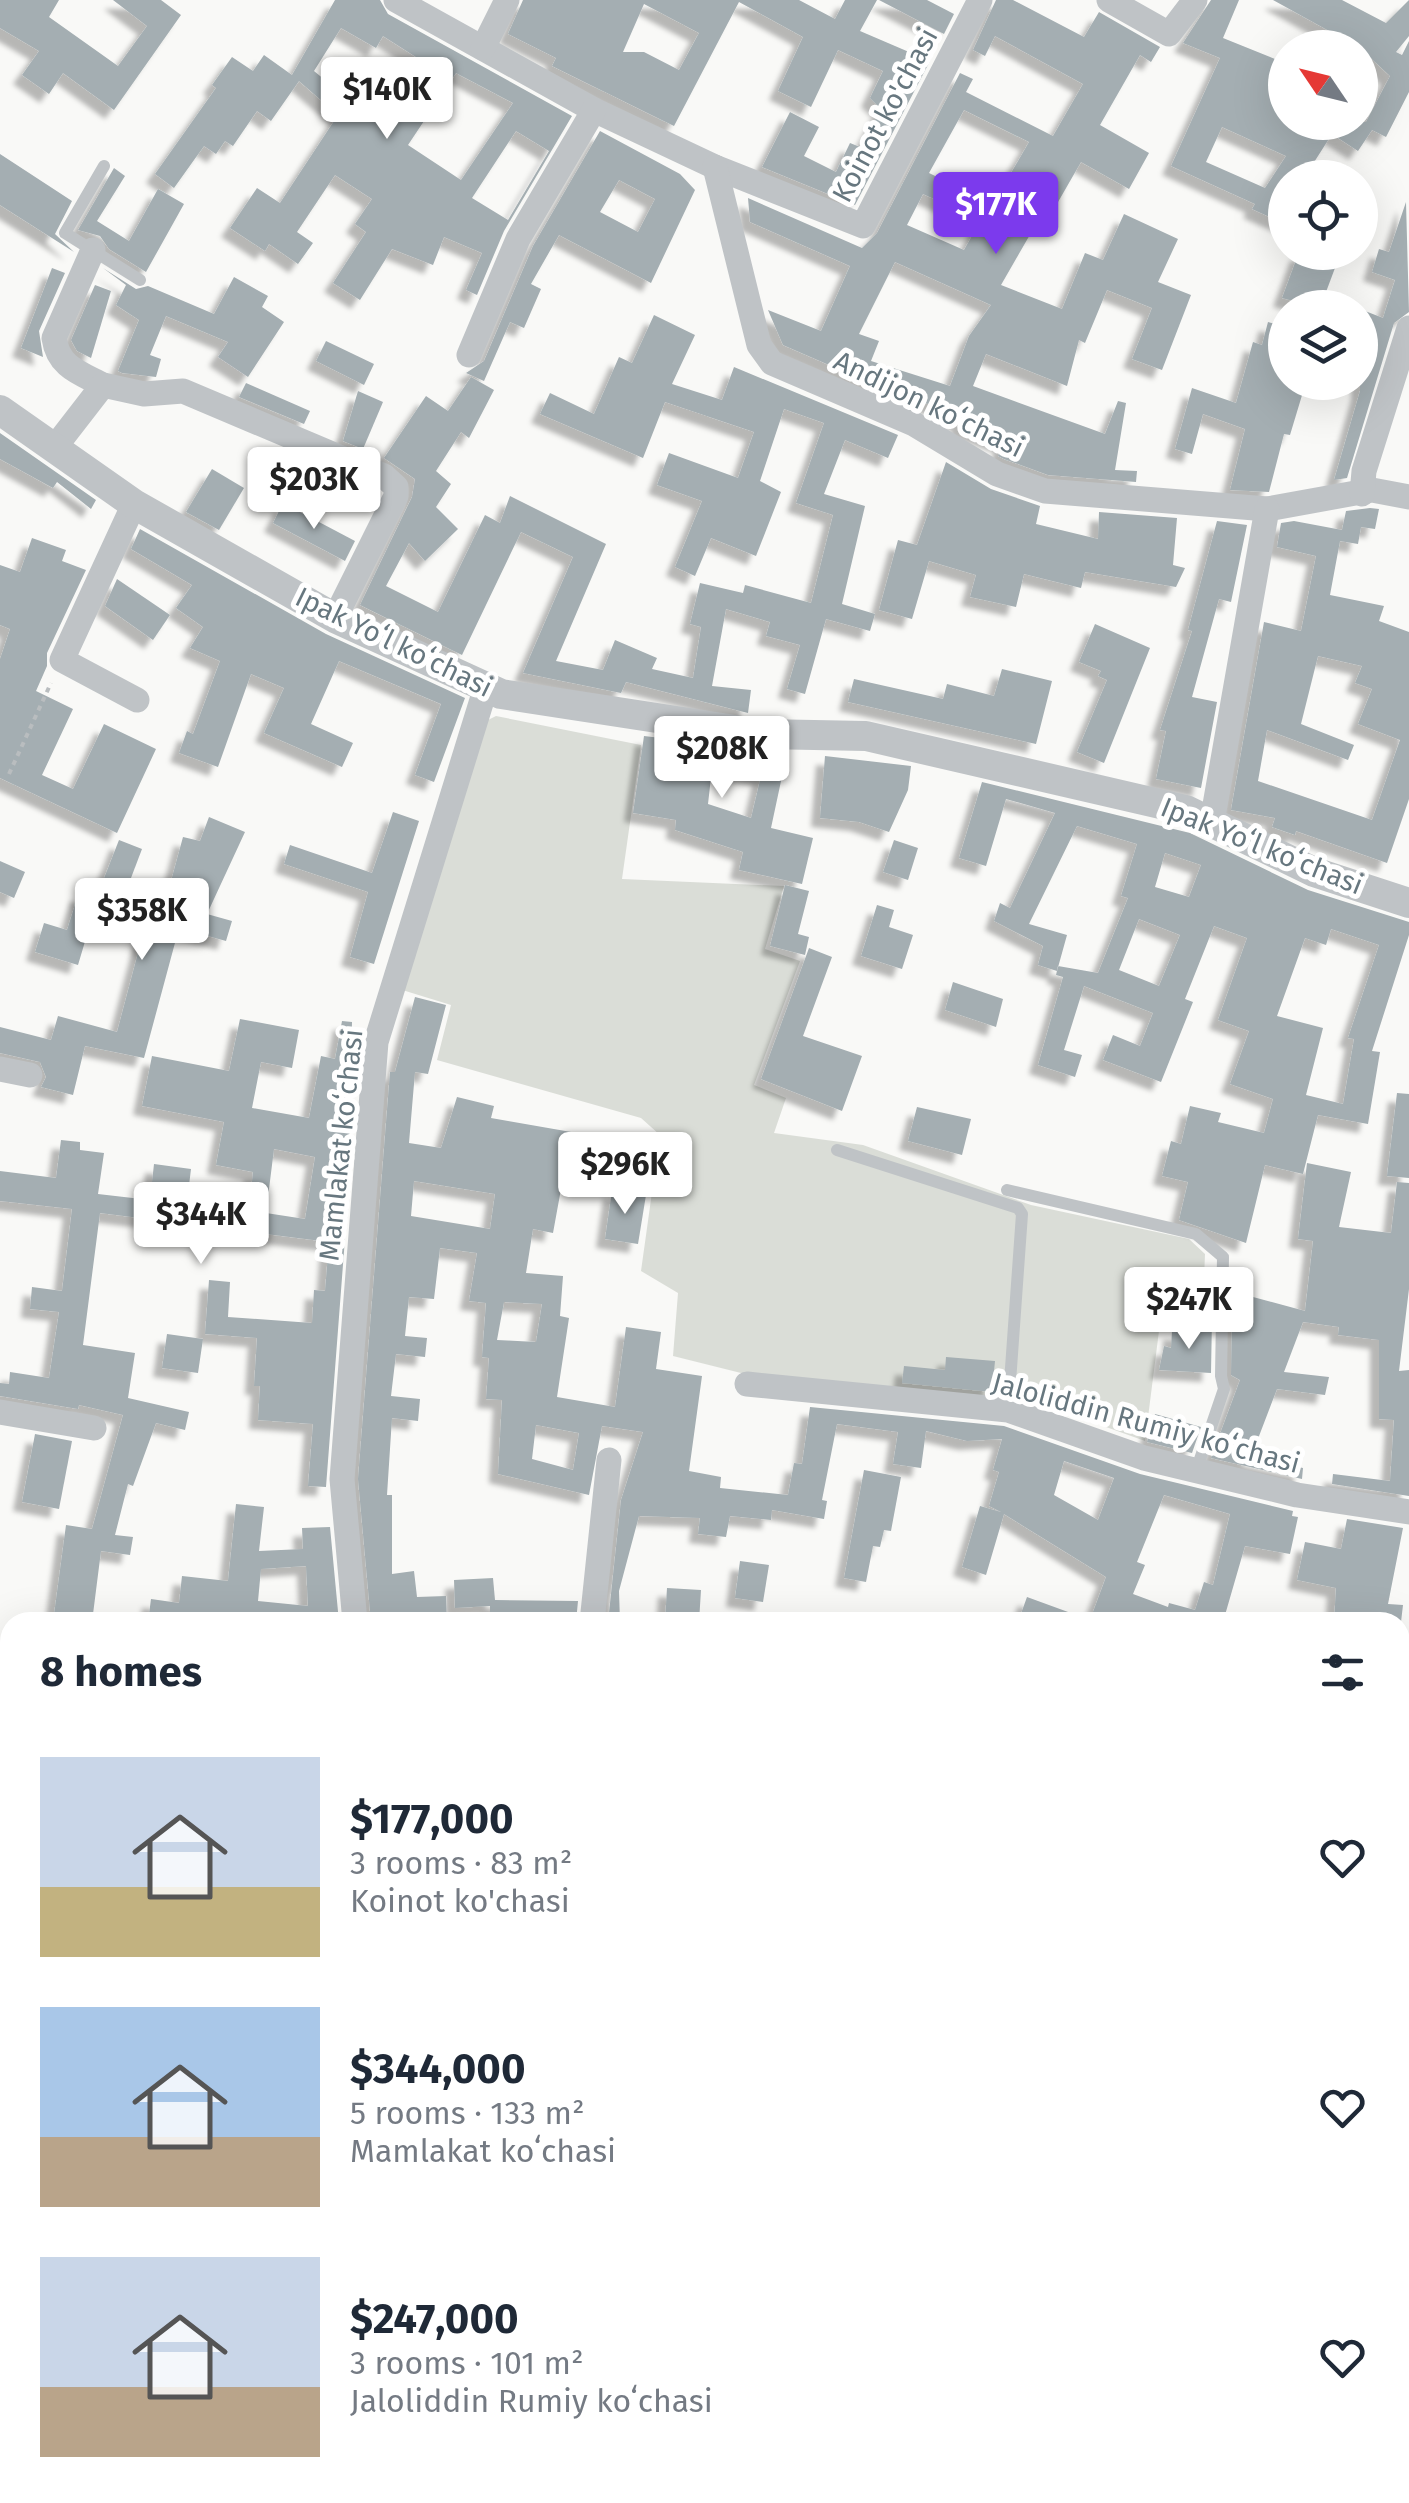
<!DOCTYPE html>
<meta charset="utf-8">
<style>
body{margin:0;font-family:"Fira Sans",sans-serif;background:#f6f6f7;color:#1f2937;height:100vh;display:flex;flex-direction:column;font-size:38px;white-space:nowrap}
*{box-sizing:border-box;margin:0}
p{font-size:32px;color:#747a83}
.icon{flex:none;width:55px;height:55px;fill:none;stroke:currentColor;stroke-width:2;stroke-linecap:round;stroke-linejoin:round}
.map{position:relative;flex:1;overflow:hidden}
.panel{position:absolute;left:0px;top:1612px;width:1410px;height:892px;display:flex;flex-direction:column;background:#fff;border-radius:30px 30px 0 0;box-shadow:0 10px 40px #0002}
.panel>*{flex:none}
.needle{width:65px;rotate:305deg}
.tools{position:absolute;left:1268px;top:30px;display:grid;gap:20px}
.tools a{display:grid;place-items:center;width:110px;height:110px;border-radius:50%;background:#fff;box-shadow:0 10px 40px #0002;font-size:50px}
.price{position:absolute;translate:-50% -85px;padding:0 22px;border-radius:10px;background:#fff;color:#222;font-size:32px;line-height:65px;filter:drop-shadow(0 2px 5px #0008)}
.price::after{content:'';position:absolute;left:50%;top:60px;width:30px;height:22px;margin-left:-15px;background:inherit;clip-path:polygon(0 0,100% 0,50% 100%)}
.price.on{background:#7c3aed;color:#fff}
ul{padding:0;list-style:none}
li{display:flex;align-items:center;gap:30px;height:250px;padding:0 40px}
li span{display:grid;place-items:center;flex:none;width:280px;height:200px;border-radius:0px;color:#555}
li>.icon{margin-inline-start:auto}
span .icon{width:120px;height:120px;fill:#fffc;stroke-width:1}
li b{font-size:42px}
h2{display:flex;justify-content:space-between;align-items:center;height:120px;padding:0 40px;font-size:42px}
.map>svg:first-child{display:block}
.green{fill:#daddd7}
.building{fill:#a4aeb2;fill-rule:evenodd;filter:url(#shadow)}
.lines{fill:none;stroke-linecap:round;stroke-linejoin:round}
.path{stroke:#b9bdbf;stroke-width:4;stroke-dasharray:5 5;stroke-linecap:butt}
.service{stroke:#bfc3c6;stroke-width:12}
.minor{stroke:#bfc3c6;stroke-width:25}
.tertiary{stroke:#bfc3c6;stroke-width:30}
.labels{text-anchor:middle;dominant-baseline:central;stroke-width:10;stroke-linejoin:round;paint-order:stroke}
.street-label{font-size:28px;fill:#67777f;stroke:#fff}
</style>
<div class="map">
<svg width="1409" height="2503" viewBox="0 0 1409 2503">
<defs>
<filter id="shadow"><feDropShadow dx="-9" dy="9" stdDeviation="2.5" flood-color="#0004"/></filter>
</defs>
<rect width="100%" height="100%" fill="#f9f9f7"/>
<polygon class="green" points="496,716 641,745 622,879 784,886 765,949 800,961 754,1085 786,1098 774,1133 863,1145 1031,1205 1189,1239 1205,1254 1202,1328 1160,1323 1145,1441 1031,1400 773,1381 673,1356 678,1293 641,1271 660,1135 641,1118 437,1060 451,1005 399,989 478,725"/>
<g class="building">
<polygon points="0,0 59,0 49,17 118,66 147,26 113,0 161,0 181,15 114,110 63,73 49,94 22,75 39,51 0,28"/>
<path d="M 335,0 L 380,0 L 388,14 L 572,116 L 504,231 L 477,295 L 466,290 L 482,253 L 444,237 L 433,265 L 392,249 L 360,300 L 333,283 L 366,232 L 355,224 L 372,199 L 335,175 L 297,232 L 313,243 L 298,264 L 269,244 L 265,251 L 230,228 L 257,188 L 280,203 L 338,115 L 299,81 L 271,121 L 257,111 L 233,146 L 225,141 L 216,154 L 204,146 L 174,188 L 155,174 L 216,88 L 212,85 L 232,57 L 253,71 L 264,55 L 292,75 ZM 341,28 L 376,48 L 383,36 L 416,57 L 380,110 L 353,92 L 348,99 L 314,71 ZM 456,73 L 513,103 L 461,180 L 408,145 ZM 516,131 L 549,151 L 508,220 L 472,198 Z"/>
<path d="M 523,0 L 799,0 L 835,19 L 845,0 L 877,0 L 860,31 L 930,61 L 855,205 L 762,167 L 790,112 L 819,127 L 804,156 L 836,172 L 850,143 L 860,147 L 881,109 L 870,98 L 883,71 L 838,50 L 811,107 L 778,91 L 803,37 L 739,2 L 674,126 L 552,66 L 556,58 L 508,34 ZM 644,4 L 699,33 L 679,70 L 644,52 L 623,52 Z"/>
<polygon points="879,0 927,0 954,14 944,34"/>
<path d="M 996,0 L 1013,0 L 1084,37 L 1099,12 L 1160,47 L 1151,62 L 1140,55 L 1100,125 L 1149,153 L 1129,189 L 1081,162 L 1050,216 L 1043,212 L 1001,285 L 1062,309 L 1085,253 L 1103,260 L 1124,214 L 1178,239 L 1158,282 L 1191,295 L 1162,370 L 1132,359 L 1152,308 L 1107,290 L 1085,343 L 1079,340 L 1067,386 L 986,354 L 973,386 L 1105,434 L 1118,401 L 1126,403 L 1115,470 L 1137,471 L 1136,482 L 1048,475 L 1004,459 L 998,456 L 1003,444 L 959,427 L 961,422 L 940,413 L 941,408 L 896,394 L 783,345 L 768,310 L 821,331 L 850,266 L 750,222 L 748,198 L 862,248 L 877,233 L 960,73 L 973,79 L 966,92 L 1053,136 L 1083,84 L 995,36 L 985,56 L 973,50 ZM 964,110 L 1029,142 L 993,204 L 929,173 ZM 923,194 L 981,220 L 964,250 L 907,225 ZM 895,262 L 991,305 L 969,336 L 950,386 L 871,361 L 879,341 L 859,334 Z"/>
<path d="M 1211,0 L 1239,0 L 1223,38 L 1285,63 L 1285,122 L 1366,122 L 1390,76 L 1360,48 L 1273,0 L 1342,0 L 1386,23 L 1409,0 L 1409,36 L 1396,52 L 1402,55 L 1409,41 L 1409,92 L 1386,137 L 1372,130 L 1358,151 L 1332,134 L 1304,178 L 1285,178 L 1285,224 L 1252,209 L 1255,204 L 1171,166 L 1220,58 L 1183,43 ZM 1222,127 L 1286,156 L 1265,188 L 1206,162 Z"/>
<path d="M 600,131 L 680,174 L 695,190 L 651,283 L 559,235 L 531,284 L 541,289 L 524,328 L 510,322 L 484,381 L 466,373 L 484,361 L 533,246 ZM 619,180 L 655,199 L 638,232 L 600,212 Z"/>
<polygon points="0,154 72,201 55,234 74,252 0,205"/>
<polygon points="114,168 125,176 97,221 129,241 158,189 184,204 146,272 109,249 100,236 78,230"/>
<polygon points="1406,202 1409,312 1394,323 1347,478 1334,480 1360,391 1360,309 1383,318 1395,280 1372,272 1379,249 1389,252"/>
<polygon points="1299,252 1341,252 1320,308 1282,298"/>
<polygon points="52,268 65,273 39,331 43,357 21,348"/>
<polygon points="103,268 136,289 148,286 214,314 234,277 268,296 262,307 284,322 248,377 218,357 228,342 166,316 150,355 161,359 156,377 122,373 118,371 139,320 116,305 126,285"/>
<polygon points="95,285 111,291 91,358 77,351 71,340"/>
<polygon points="654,315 695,335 672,384 722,400 734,367 898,435 888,458 845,440 824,494 865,506 842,604 875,614 870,631 826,619 805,694 787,689 800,645 766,636 770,622 726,609 712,686 751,690 748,713 626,682 621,693 523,673 573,557 521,532 462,655 360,605 412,497 415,479 384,458 426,396 448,411 471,377 494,390 469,438 461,432 436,471 451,484 436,507 458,529 425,561 409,543 386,586 438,612 485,515 500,523 510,496 606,544 556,661 603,670 615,640 657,658 652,669 693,678 701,627 690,624 700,583 743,593 745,585 811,603 833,515 796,503 824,423 784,409 760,481 781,492 756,556 711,538 695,576 675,567 702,501 657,485 669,453 738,478 754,432 665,402 643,458 540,414 550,393 594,414 619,357 632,363"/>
<polygon points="1268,322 1285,327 1285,382 1306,382 1290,435 1284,434 1269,492 1230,490 1245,429 1203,414 1192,454 1175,449 1192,388 1236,403 1253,342 1262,345"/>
<polygon points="326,341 374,364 364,385 316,361"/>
<polygon points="246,383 310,411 304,424 239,397"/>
<polygon points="358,391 383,402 363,449 343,441"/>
<polygon points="0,433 96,500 91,509 57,482 53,488 0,459"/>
<polygon points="946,462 991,489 1040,506 1036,524 1098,539 1099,512 1177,518 1173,565 1185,568 1176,587 1085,572 1081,588 1024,574 1016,607 970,597 976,575 929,561 912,619 879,610 898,540 917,545"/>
<polygon points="212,469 244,488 219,530 186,512"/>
<polygon points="283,503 355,541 345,561 273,523"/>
<path d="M 1370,508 L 1379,509 L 1375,529 L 1361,527 L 1358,544 L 1340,541 L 1330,595 L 1384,606 L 1379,621 L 1409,632 L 1409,799 L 1387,863 L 1296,831 L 1295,835 L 1272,827 L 1275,818 L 1231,810 L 1264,622 L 1301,631 L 1316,556 L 1277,547 L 1281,523 L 1294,521 L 1342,530 L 1346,511 ZM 1318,656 L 1362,666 L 1355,683 L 1372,689 L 1358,724 L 1400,740 L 1372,820 L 1258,781 L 1267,730 L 1348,760 L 1354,745 L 1301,724 Z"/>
<polygon points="1217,521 1247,525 1231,602 1219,599 1192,697 1217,702 1201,788 1156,779 1166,731 1160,730 1192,631 1188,630"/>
<polygon points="140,529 326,634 465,698 434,782 415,775 441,704 339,661 311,724 353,743 342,767 264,733 284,688 251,674 218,767 179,753 187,731 193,734 220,661 190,648 203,627 176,608 192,585 131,549"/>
<polygon points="32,538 66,550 62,561 86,570 47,653 47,666 36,691 73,709 42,775 73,789 104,724 156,749 117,833 0,778 0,659 10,629 0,625 0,565 20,572"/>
<polygon points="117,579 170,615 153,640 105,606"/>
<polygon points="1095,624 1150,648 1104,763 1077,752 1107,680 1098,676 1101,671 1079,662"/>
<polygon points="1002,669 1052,681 1036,744 848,702 854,679 943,699 947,684 994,696"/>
<path d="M 644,736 L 787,753 L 771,828 L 813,838 L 802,884 L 739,870 L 743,852 L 675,830 L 676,820 L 633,813 ZM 712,768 L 761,776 L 751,818 L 708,804 Z"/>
<polygon points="825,756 911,766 908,790 889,832 859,822 820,818"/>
<path d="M 982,782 L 1190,833 L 1308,890 L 1409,922 L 1409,935 L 1372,1051 L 1380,1052 L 1368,1124 L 1318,1115 L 1303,1174 L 1265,1165 L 1246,1243 L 1179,1220 L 1188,1182 L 1162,1176 L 1171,1141 L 1181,1144 L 1190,1106 L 1221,1113 L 1218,1122 L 1264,1133 L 1273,1099 L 1230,1084 L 1249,1031 L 1218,1020 L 1247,938 L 1214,926 L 1185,999 L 1193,1002 L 1161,1082 L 1103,1060 L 1113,1035 L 1140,1046 L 1153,1013 L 1084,986 L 1064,1050 L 1082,1055 L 1075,1077 L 1038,1065 L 1063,977 L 1056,975 L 1058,966 L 1098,973 L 1128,898 L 1121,896 L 1137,844 L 1077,826 L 1029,924 L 1067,935 L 1057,971 L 1038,965 L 1043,946 L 994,921 L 1000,903 L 1010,908 L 1055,813 L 1006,799 L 986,866 L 959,858 ZM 1165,853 L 1201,865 L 1189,897 L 1155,887 ZM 1139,919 L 1180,935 L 1159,986 L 1119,970 ZM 1331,929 L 1379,945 L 1348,1038 L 1354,1039 L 1343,1104 L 1306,1095 L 1323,1028 L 1277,1016 L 1305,938 L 1326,945 Z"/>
<polygon points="393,812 419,821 374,964 350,957 368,892 284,864 290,845 372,873"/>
<polygon points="209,817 245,832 207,914 232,921 226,941 179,928 144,1058 85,1046 73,1095 41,1087 46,1077 40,1062 0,1053 0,1027 51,1040 58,1016 117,1032 152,900 165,903 183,837 200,841"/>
<polygon points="119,840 142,849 123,899 99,891"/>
<polygon points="894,840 918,848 908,880 883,872"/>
<polygon points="0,861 25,872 14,898 0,892"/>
<polygon points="785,885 809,891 798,934 809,937 805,955 770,946"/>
<polygon points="79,892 98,898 78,965 35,952 44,923 67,930"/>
<polygon points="877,905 894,910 889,927 913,935 902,969 861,956"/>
<polygon points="809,948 832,957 803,1036 862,1056 842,1111 761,1079"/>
<polygon points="953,982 1003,999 996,1027 945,1010"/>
<path d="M 415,997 L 446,1005 L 428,1074 L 415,1072 L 409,1143 L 441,1148 L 457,1097 L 494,1106 L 491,1118 L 594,1136 L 589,1165 L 575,1162 L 571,1179 L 563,1178 L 553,1233 L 533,1229 L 526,1273 L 563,1276 L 560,1316 L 569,1318 L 557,1397 L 615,1407 L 626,1327 L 661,1332 L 656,1369 L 702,1376 L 689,1471 L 721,1477 L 720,1488 L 788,1495 L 794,1463 L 802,1464 L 810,1407 L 1004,1426 L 1140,1474 L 1293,1511 L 1292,1516 L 1298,1517 L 1290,1554 L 1245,1546 L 1223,1622 L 1018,1622 L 1027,1597 L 1090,1620 L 1106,1577 L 1004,1514 L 986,1575 L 962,1567 L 980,1506 L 1001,1512 L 989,1506 L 999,1472 L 993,1470 L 1002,1439 L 967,1441 L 926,1431 L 921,1468 L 893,1464 L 898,1432 L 837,1424 L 822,1500 L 827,1501 L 824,1519 L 772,1510 L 771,1520 L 730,1516 L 726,1537 L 698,1534 L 700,1518 L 639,1516 L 619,1591 L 620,1622 L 608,1622 L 621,1500 L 643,1432 L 602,1426 L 589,1495 L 498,1474 L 502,1400 L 486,1399 L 489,1358 L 482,1357 L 486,1303 L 469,1301 L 477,1253 L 440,1248 L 434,1299 L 409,1297 L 405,1336 L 427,1338 L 425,1357 L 396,1354 L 391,1396 L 420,1399 L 418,1421 L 392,1418 L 387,1495 L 392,1495 L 392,1574 L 414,1571 L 417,1597 L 446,1596 L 447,1622 L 371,1622 L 358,1479 L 390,1072 L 395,1072 ZM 414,1181 L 495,1194 L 490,1229 L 411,1216 ZM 504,1302 L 542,1304 L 536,1342 L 497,1340 ZM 536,1425 L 579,1433 L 573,1470 L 532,1459 ZM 1064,1461 L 1114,1478 L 1098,1520 L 1054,1495 ZM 1164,1495 L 1230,1514 L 1213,1585 L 1204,1582 L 1195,1610 L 1169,1603 L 1168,1607 L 1133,1594 L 1145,1565 L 1137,1562 Z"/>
<path d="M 240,1019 L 299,1030 L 292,1068 L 261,1062 L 252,1108 L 309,1118 L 321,1056 L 335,1059 L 342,1021 L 352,1022 L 348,1199 L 326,1487 L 308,1486 L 313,1424 L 258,1420 L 260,1386 L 254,1386 L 257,1338 L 205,1334 L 209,1280 L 230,1282 L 228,1317 L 312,1323 L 314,1290 L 325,1291 L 329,1242 L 100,1213 L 83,1345 L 135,1353 L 128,1398 L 189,1412 L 185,1430 L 156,1423 L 133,1486 L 128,1484 L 115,1535 L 133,1537 L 130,1555 L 101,1551 L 92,1622 L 53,1622 L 66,1525 L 92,1529 L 123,1415 L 79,1405 L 78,1409 L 0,1396 L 0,1383 L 9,1384 L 10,1372 L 49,1378 L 59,1312 L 30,1309 L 32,1287 L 62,1291 L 72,1209 L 0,1201 L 0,1171 L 56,1178 L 61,1140 L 80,1142 L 80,1150 L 104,1153 L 98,1194 L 150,1200 L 154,1164 L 191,1169 L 187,1202 L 249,1209 L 253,1172 L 216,1165 L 224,1122 L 142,1106 L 152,1056 L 229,1071 ZM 274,1149 L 315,1157 L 305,1219 L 266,1213 Z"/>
<polygon points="1397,1093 1409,1094 1409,1178 1387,1176"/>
<polygon points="917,1107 971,1119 962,1155 908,1141"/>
<polygon points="1307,1163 1351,1172 1339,1227 1391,1233 1397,1182 1409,1183 1409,1289 1399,1371 1409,1370 1409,1496 1332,1484 1333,1474 1390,1481 1394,1420 1379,1419 1379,1340 1338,1335 1339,1327 1303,1322 1284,1372 1329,1377 1325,1395 1277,1389 1251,1457 1303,1468 1302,1479 1211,1458 1240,1380 1231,1375 1232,1319 1242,1294 1305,1311 1313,1241 1298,1239"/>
<polygon points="612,1190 646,1195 638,1244 605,1239"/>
<polygon points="1208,1318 1212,1318 1211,1373 1159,1370 1164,1346 1171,1348 1172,1331 1207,1332"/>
<polygon points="167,1334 203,1339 198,1373 162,1368"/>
<polygon points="946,1357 995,1361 992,1392 902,1383 904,1366 945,1370"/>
<polygon points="1155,1414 1201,1427 1192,1453 1147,1442"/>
<polygon points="35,1434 72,1441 59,1509 22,1502"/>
<polygon points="864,1470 901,1477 891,1531 884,1530 880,1547 873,1546 866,1582 844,1578"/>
<path d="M 236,1504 L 264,1507 L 259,1551 L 303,1549 L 302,1528 L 330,1527 L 339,1622 L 148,1622 L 151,1599 L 179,1603 L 182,1576 L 228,1581 ZM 306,1566 L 308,1606 L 258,1601 L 261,1569 Z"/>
<polygon points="1347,1519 1403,1528 1388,1604 1403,1605 1401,1622 1334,1622 1336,1588 1297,1580 1305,1542 1341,1549"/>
<polygon points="740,1561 769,1565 763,1602 735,1598"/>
<polygon points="493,1578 495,1600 578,1601 576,1622 490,1622 490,1606 455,1608 454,1580"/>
<polygon points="667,1588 701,1590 699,1622 665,1622"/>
</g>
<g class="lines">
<polyline class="path" points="9,774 51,683"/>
<g class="service">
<polyline points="104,166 65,233 140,280"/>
<polyline points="837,1150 1018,1208 1022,1214 1008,1410"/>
<polyline points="1007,1190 1196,1234 1223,1257 1221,1376 1224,1389 1196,1471"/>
</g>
<g class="minor">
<polyline points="396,0 594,110 715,167 863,226 980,0"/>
<polyline points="1109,0 1169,34 1195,0"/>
<polyline points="483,48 507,0"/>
<polyline points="715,167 759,345 772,363 914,424 997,474 1045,491 1267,509 1372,490 1409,497"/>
<path d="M 93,250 L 54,338 C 58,367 80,373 103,385"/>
<polyline points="469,355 518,239 594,110"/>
<polyline points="55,447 103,385 144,394 183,391 384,476 396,487 396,496 335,618"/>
<polyline points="1362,494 1364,471 1409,328"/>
<polyline points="134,504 62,660 137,700"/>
<polyline points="1212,822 1267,509"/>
<polyline points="0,1069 30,1075"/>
<polyline points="747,1384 1008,1410 1144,1458 1297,1495 1409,1512"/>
<polyline points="0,1412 94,1428"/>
<polyline points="355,1622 342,1479 376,1042 486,687"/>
<polyline points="592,1622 609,1460"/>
<polyline points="0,1654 10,1656"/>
<polyline points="1400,1814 1409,1739"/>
<polyline points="0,1882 10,1884"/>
<polyline points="1400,2209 1409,2210"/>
<polyline points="0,2396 10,2360"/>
<polyline points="1400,2414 1409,2418"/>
<polyline points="0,2485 10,2484"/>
<polyline points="366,2503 367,2495"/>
<polyline points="1315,2503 1316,2495"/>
</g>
<polyline class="tertiary" points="0,410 134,504 335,618 501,694 761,734 866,736 1186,810 1314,872 1409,903"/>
</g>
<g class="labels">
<g class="street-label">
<text transform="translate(885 115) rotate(-62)">Koinot ko'chasi</text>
<text transform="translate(929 404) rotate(26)">Andijon koʻchasi</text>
<text transform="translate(394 642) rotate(26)">Ipak Yoʻl koʻchasi</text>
<text transform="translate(1262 846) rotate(22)">Ipak Yoʻl koʻchasi</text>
<text transform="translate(341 1145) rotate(-84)">Mamlakat koʻchasi</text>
<text transform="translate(1146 1423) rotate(15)">Jaloliddin Rumiy koʻchasi</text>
</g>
</g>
</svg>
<div class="tools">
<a><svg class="needle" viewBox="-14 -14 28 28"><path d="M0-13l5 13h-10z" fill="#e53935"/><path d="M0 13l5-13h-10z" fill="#747a83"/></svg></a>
<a><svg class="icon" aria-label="locate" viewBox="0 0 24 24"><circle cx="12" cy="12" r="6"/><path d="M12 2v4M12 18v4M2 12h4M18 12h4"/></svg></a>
<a><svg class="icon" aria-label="layers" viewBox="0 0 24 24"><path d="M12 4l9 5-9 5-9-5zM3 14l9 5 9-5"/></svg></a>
</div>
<b class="price" style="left:387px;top:142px">$140K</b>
<b class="price on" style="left:996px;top:257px">$177K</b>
<b class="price" style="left:314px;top:532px">$203K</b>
<b class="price" style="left:722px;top:801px">$208K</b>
<b class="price" style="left:142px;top:963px">$358K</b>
<b class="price" style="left:625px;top:1217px">$296K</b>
<b class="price" style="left:201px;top:1267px">$344K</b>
<b class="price" style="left:1189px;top:1352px">$247K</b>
<section class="panel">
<h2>8 homes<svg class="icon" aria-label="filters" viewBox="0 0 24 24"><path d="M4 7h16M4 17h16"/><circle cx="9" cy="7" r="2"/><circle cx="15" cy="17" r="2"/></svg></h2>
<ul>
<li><span style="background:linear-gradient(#c9d6e8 65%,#c2b280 0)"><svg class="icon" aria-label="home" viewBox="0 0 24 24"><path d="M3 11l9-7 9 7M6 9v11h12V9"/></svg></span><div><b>$177,000</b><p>3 rooms · 83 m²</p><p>Koinot ko'chasi</p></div><svg class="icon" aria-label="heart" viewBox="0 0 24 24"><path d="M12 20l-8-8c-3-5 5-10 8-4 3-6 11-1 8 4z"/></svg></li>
<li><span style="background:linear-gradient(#a9c7e8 65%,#b9a48a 0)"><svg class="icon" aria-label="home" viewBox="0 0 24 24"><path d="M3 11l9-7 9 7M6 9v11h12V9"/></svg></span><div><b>$344,000</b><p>5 rooms · 133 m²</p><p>Mamlakat koʻchasi</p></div><svg class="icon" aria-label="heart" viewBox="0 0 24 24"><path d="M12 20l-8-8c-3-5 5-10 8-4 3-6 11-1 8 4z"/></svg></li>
<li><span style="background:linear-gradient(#c9d6e8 65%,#b9a48a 0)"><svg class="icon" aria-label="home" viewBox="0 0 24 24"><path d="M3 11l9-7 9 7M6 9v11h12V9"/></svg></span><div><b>$247,000</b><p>3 rooms · 101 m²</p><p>Jaloliddin Rumiy koʻchasi</p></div><svg class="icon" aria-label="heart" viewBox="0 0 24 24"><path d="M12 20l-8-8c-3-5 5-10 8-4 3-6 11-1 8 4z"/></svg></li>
</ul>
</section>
</div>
